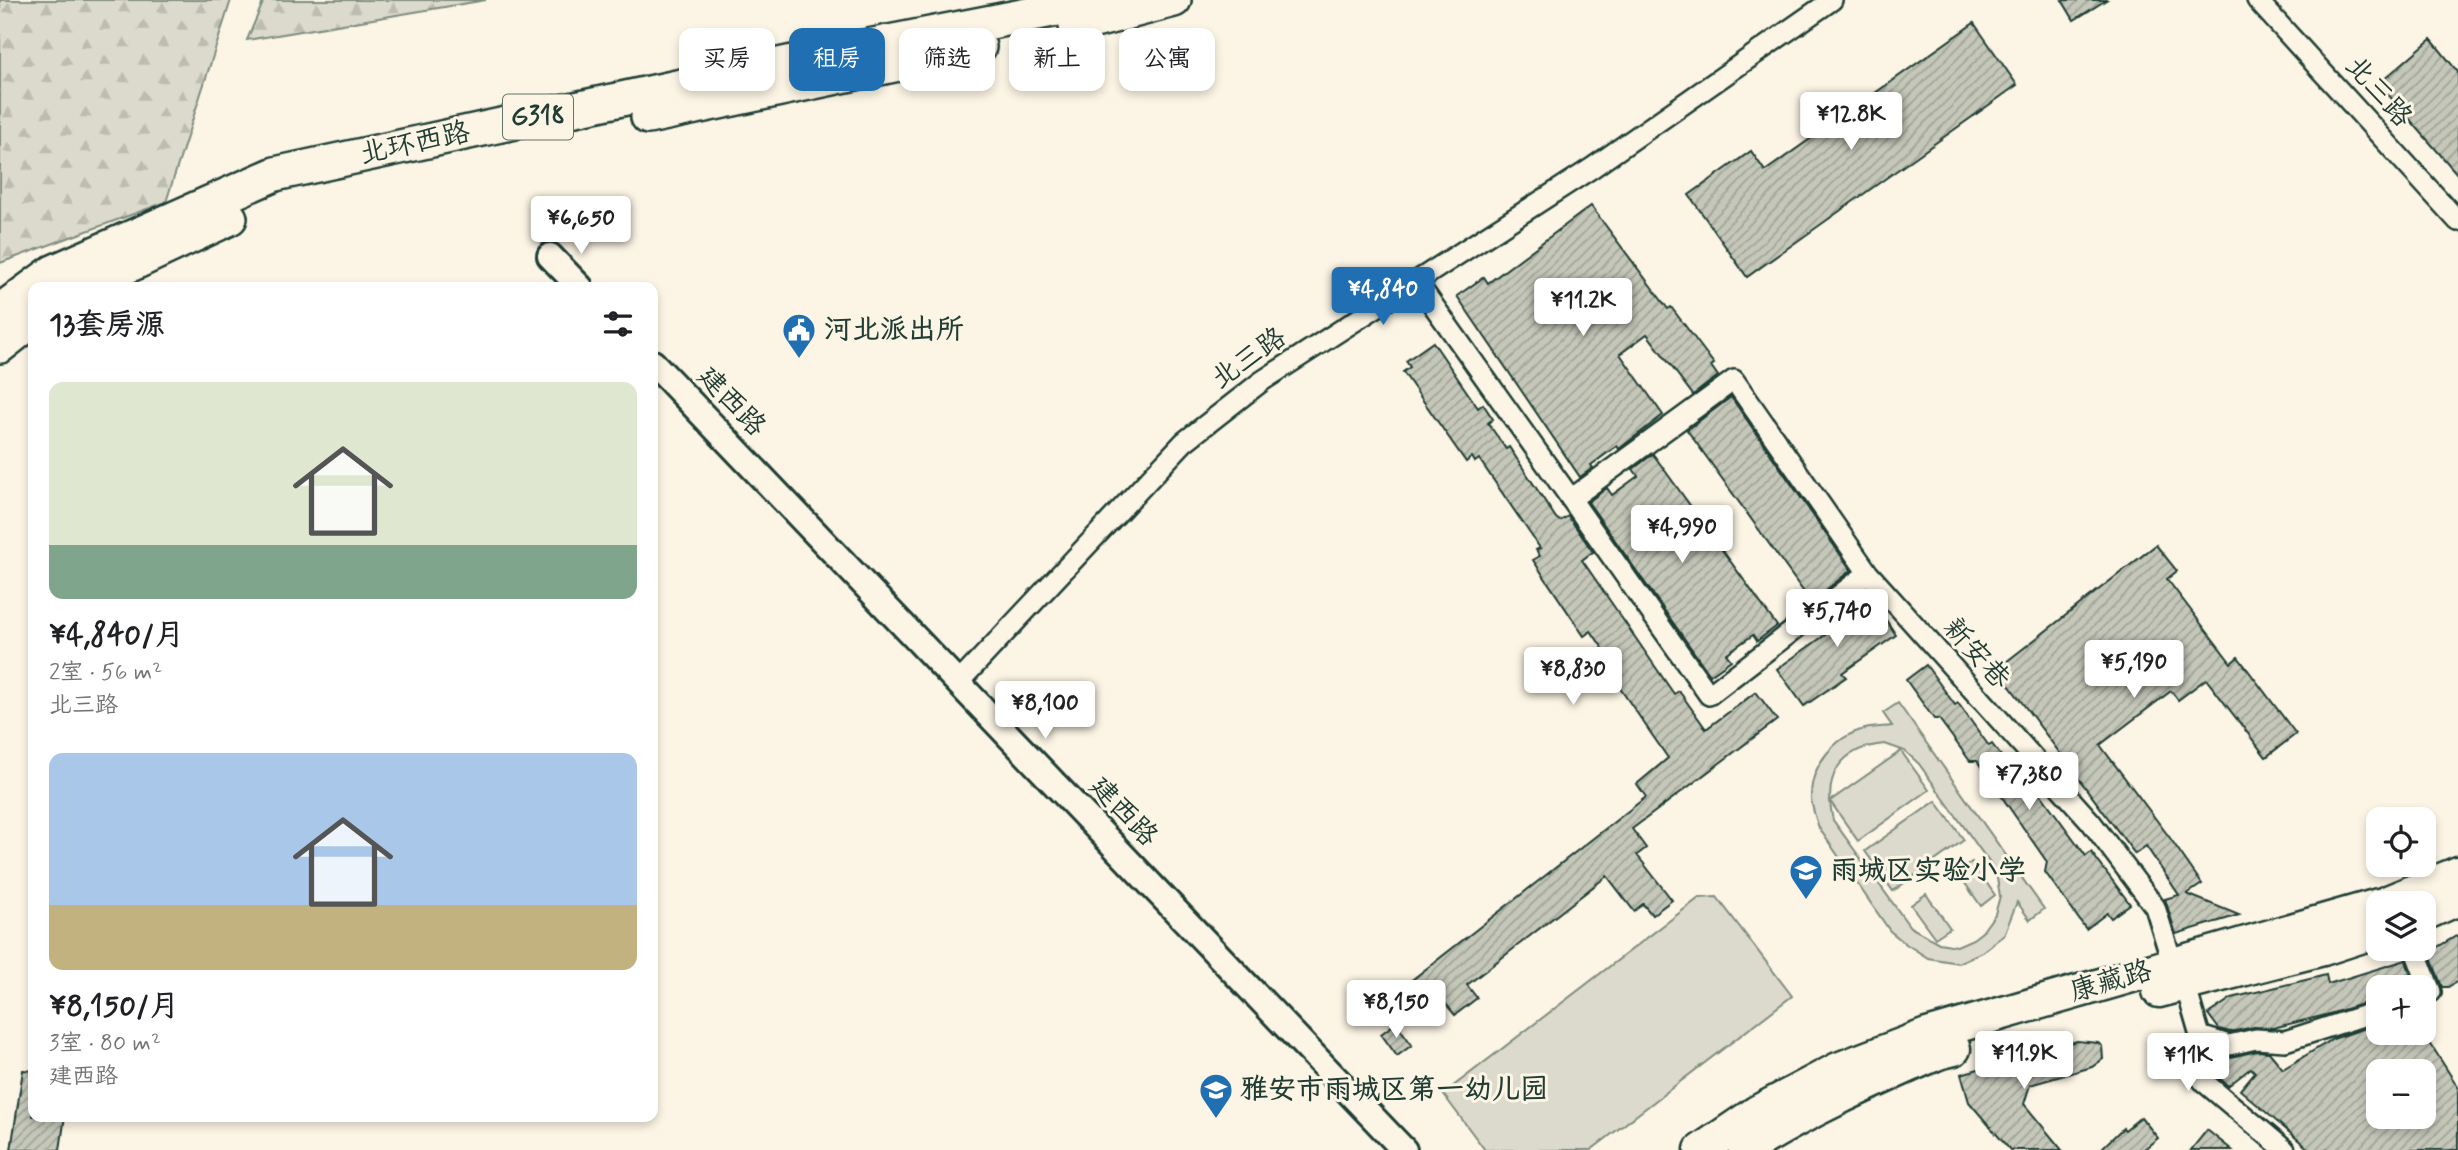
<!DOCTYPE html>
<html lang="zh">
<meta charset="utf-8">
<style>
body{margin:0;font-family:Mynerve,"LXGW WenKai TC",sans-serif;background:#f2f2f2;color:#202124;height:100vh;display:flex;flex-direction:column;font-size:26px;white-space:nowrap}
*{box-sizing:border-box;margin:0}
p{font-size:23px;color:#757577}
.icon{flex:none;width:38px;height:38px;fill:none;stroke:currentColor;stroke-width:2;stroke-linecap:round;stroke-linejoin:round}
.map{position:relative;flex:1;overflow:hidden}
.side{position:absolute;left:28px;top:282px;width:630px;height:840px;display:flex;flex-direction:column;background:#fff;border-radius:14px;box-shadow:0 4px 10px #0003}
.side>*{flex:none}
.guide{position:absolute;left:679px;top:28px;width:665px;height:63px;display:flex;gap:14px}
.controls{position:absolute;left:2366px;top:807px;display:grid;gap:14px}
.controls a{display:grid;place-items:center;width:70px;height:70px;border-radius:14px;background:#fff;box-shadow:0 4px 10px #0003;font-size:35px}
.price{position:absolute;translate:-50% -60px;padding:0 16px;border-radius:7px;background:#fff;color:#222;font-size:23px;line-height:46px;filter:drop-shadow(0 2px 4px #0008)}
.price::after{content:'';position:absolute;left:50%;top:42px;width:21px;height:16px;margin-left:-10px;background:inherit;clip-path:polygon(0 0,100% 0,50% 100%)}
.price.active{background:#1f6fb2;color:#fff}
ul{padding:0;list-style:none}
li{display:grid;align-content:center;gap:14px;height:371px;padding:0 21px}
li span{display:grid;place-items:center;height:217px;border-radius:14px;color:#555}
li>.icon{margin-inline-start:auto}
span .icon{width:126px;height:126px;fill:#fffc;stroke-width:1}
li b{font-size:30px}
h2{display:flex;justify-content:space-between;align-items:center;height:84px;padding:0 21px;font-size:30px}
.tag{padding:0 24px;border-radius:14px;background:#fff;box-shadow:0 4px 10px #0003;font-size:24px;line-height:63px}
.tag.active{background:#1f6fb2;color:#fff}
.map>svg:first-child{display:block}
.forest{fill:url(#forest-firs);stroke:#7e8c80;stroke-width:2}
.park{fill:#dcdacc;stroke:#7e8c80;stroke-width:2;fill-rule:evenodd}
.building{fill:url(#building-hatch);stroke:#1f3d34;stroke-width:2;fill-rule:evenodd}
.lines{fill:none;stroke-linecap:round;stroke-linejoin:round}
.minor-casing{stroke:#1f3d34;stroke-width:24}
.tertiary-casing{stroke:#1f3d34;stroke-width:30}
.primary-casing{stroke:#1f3d34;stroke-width:37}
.trunk-casing{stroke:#1f3d34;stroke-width:38}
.minor{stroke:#fcf5e5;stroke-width:19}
.tertiary{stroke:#fcf5e5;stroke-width:24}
.primary{stroke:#fcf5e5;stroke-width:32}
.trunk{stroke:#fcf5e5;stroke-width:33}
.labels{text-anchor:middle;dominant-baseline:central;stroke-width:6;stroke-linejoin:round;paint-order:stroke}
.shield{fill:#fcf5e5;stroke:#617469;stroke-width:2}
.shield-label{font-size:26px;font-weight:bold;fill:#1f3d34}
.street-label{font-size:28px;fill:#1f3d34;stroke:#fcf5e5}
.poi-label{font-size:28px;font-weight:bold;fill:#1f3d34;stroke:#fcf5e5;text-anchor:start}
</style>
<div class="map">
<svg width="2458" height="1150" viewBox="0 0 2458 1150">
<defs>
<pattern id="forest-firs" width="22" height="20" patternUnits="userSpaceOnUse" patternTransform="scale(1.75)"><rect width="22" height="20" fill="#dcdacc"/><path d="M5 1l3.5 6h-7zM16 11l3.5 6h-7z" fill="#bcbcb0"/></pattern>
<pattern id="building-hatch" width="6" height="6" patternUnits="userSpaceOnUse" patternTransform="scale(1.75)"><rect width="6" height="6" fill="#c5c7b9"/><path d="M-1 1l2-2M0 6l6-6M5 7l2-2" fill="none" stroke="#9fa397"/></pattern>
</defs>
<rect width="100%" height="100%" fill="#fcf5e5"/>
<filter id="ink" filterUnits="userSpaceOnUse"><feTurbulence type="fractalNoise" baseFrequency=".0143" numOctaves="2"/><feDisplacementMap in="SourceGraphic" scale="14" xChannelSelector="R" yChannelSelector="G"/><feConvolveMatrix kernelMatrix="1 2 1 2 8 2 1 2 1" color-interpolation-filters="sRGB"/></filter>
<g filter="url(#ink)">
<g class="forest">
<polygon points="0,0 231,0 166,202 0,263"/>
<polygon points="264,0 486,0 247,40"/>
</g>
<g class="park">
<path d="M 1898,703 L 2044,909 L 2030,920 L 2017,902 L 2004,935 L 1982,952 L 1958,963 L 1928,958 L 1906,944 L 1890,931 L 1819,828 C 1816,818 1811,807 1811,796 C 1811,765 1835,736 1865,729 C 1874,727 1884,727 1892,726 L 1883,713 ZM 1885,744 L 1905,751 L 1919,764 L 1996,872 L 2000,896 L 1995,914 L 1982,932 L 1973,939 L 1957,946 L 1939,943 L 1910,927 L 1833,820 C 1823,776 1839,748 1885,744 Z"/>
<polygon points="1901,751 1929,790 1858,841 1830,801"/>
<polygon points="1936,801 1964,840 1893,891 1865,851"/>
<polygon points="1972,862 1995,895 1981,906 1957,872"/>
<polygon points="1926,894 1950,928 1935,938 1911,905"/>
<polygon points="1717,897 1792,996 1591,1150 1485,1150 1443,1094 1699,898"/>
</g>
<g class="building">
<polygon points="2062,0 2106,0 2074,20"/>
<polygon points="1974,23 2017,85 1747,277 1689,195 1751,151 1765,171"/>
<polygon points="2431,39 2458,72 2458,175 2386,92 2390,88 2383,80"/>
<polygon points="1591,206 1668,309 1671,307 1699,344 1714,364 1711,366 1718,376 1693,395 1647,334 1620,354 1663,415 1619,449 1617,446 1591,465 1593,468 1580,477 1457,296 1484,277 1488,283"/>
<polygon points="1433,342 1478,408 1483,404 1493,419 1488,423 1506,449 1509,447 1556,518 1560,521 1568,516 1593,552 1582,560 1674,694 1679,691 1706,729 1756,692 1777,720 1632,829 1646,848 1637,855 1672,900 1652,915 1643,904 1634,911 1607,876 1467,985 1477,998 1455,1015 1445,1003 1432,1014 1408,983 1646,797 1637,784 1668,758 1606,668 1613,663 1591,631 1584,636 1533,560 1540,556 1536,550 1540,548 1479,459 1475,462 1472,457 1466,462 1403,372 1410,367 1406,361"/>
<polygon points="1731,397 1851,570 1811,602 1687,430"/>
<polygon points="1653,454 1777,626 1757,641 1753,635 1726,654 1731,660 1710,675 1588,502 1607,488 1612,495 1638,476 1633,469"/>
<polygon points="2156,545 2177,571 2167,579 2231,663 2238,657 2296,734 2266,757 2206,679 2178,700 2171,691 2100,745 2170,838 2202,884 2187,894 2239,915 2176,934 2165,899 2179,895 2146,846 2135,854 1997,669"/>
<polygon points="1866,590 1896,635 1842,673 1846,677 1804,706 1777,669 1825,635 1819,626"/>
<polygon points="1926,665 1955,705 1958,703 1989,746 1992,744 2022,784 2025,782 2032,792 2037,789 2086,856 2091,852 2130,904 2111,918 2107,913 2086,929 2045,872 2047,862 1977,761 1970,761 1939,719 1934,719 1906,680"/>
<polygon points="2458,935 2458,981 2448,987 2442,987 2429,952"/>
<polygon points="2406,960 2414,987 2378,987 2378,999 2326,1015 2273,1028 2254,1027 2230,1032 2219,1029 2208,1014 2232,998 2326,975 2328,984"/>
<polygon points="1396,1023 1412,1045 1397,1056 1381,1034"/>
<path d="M 2378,1024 L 2378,1032 L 2423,1032 L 2458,1087 L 2458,1150 L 2310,1150 L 2240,1090 L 2255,1072 L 2251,1068 L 2228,1086 L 2210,1069 L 2208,1061 L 2211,1052 L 2231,1057 L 2257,1051 L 2269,1052 L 2283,1069 L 2333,1039 ZM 2378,1071 L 2424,1071 L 2424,1116 L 2378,1116 Z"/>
<polygon points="2077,1041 2098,1043 2102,1046 2103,1059 2092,1067 2030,1085 2024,1104 2062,1150 2010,1150 1969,1102 1961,1074"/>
<polygon points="23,1070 33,1071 33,1116 65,1116 60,1150 11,1150"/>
<polygon points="2141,1117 2158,1138 2143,1150 2100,1150 2123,1128 2125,1130"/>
<polygon points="2207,1130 2232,1150 2191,1150"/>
</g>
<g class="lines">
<defs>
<g id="minor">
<polyline points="2257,0 2458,221"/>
<polyline points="1416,281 1571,499"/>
<polyline points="1868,573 1709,695 1571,499 1734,380 1868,573 2091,822 2155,907 2173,965"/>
<polyline points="958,683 1184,442 1262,381 1592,168 1832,0"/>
<polyline points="2414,948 2431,992 2424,994"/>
<polyline points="2185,984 2200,1036 2194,1069 2204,1082 2285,1150"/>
<polyline points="2200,1036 2229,1045 2256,1039 2285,1041 2378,1011"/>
</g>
<g id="tertiary">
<polyline points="550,256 580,287"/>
<polyline points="653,363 1404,1150"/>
</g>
<g id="primary">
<polyline points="2385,903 2458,873"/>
<polyline points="2424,914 2458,899"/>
<polyline points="2159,991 2323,949 2378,931"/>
<polyline points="1701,1150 1757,1112 1838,1069 1927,1035 2378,905"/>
<path d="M 1745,1150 C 1808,1110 1870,1083 1938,1053 L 1954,1049"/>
</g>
<g id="trunk">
<polyline points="1076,26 1174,0"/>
<polyline points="648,117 979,47"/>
<polyline points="83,287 230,218"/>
<polyline points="0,311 53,272 275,174 848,50 1104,0"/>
<polyline points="0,346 33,320"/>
</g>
</defs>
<use href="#minor" class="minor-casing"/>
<use href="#tertiary" class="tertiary-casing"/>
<use href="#primary" class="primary-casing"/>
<use href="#trunk" class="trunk-casing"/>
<use href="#minor" class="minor"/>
<use href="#tertiary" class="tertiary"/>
<use href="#primary" class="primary"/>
<use href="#trunk" class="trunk"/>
</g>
</g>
<defs>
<symbol id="civic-pin" viewBox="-11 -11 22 30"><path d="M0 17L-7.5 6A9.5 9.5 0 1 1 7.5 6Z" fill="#1f6fb2" stroke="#fcf5e5"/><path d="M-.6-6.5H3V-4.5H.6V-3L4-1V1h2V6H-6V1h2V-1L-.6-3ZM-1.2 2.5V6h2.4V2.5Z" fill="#fff"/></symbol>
<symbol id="school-pin" viewBox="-11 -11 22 30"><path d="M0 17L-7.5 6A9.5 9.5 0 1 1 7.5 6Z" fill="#1f6fb2" stroke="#fcf5e5"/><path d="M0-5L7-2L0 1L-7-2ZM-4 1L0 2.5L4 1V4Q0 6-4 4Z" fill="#fff"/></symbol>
</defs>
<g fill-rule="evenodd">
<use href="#civic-pin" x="780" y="311" width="38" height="52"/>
<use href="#school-pin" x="1787" y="852" width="38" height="52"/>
<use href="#school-pin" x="1197" y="1071" width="38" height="52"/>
</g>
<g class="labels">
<rect class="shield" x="503" y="94.5" width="70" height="45" rx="5"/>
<g class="shield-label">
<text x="538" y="117">G318</text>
</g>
<g class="street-label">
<text transform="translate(2378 92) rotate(48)">北三路</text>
<text transform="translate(415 144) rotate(-12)">北环西路</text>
<text transform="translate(1249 359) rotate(-35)">北三路</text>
<text transform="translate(731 402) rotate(46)">建西路</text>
<text transform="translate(1976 654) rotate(48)">新安巷</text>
<text transform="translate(1123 812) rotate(46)">建西路</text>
<text transform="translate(2111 982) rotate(-16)">康藏路</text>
</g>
<g class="poi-label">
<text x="824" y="330">河北派出所</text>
<text x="1830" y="871">雨城区实验小学</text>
<text x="1240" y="1090">雅安市雨城区第一幼儿园</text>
</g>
</g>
</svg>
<div class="controls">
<a><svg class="icon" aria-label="locate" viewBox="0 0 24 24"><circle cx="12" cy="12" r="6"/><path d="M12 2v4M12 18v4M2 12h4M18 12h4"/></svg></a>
<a><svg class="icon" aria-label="layers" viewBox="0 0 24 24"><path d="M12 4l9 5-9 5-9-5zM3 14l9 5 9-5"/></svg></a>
<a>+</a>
<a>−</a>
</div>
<b class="price" style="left:1851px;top:152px">¥12.8K</b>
<b class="price" style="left:581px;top:256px">¥6,650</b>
<b class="price active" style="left:1383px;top:327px">¥4,840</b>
<b class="price" style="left:1583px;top:338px">¥11.2K</b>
<b class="price" style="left:1682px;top:565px">¥4,990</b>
<b class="price" style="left:1837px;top:649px">¥5,740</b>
<b class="price" style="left:2134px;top:700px">¥5,190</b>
<b class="price" style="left:1573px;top:707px">¥8,830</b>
<b class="price" style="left:1045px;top:741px">¥8,100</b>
<b class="price" style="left:2029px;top:812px">¥7,380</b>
<b class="price" style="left:1396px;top:1040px">¥8,150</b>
<b class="price" style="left:2024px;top:1091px">¥11.9K</b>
<b class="price" style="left:2188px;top:1093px">¥11K</b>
<div class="guide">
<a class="tag">买房</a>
<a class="tag active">租房</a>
<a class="tag">筛选</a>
<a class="tag">新上</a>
<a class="tag">公寓</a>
</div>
<section class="side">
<h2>13套房源<svg class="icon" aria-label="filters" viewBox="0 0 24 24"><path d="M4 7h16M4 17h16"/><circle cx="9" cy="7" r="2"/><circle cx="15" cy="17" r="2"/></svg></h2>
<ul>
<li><span style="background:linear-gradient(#dfe7d0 75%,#7fa58c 0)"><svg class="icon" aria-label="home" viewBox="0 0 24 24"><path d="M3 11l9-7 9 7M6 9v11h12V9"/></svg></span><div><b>¥4,840/月</b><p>2室 · 56 m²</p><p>北三路</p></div></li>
<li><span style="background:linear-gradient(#a9c7e8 70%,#c2b280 0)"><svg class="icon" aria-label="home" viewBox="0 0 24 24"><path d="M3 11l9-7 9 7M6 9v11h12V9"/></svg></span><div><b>¥8,150/月</b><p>3室 · 80 m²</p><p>建西路</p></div></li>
</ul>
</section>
</div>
